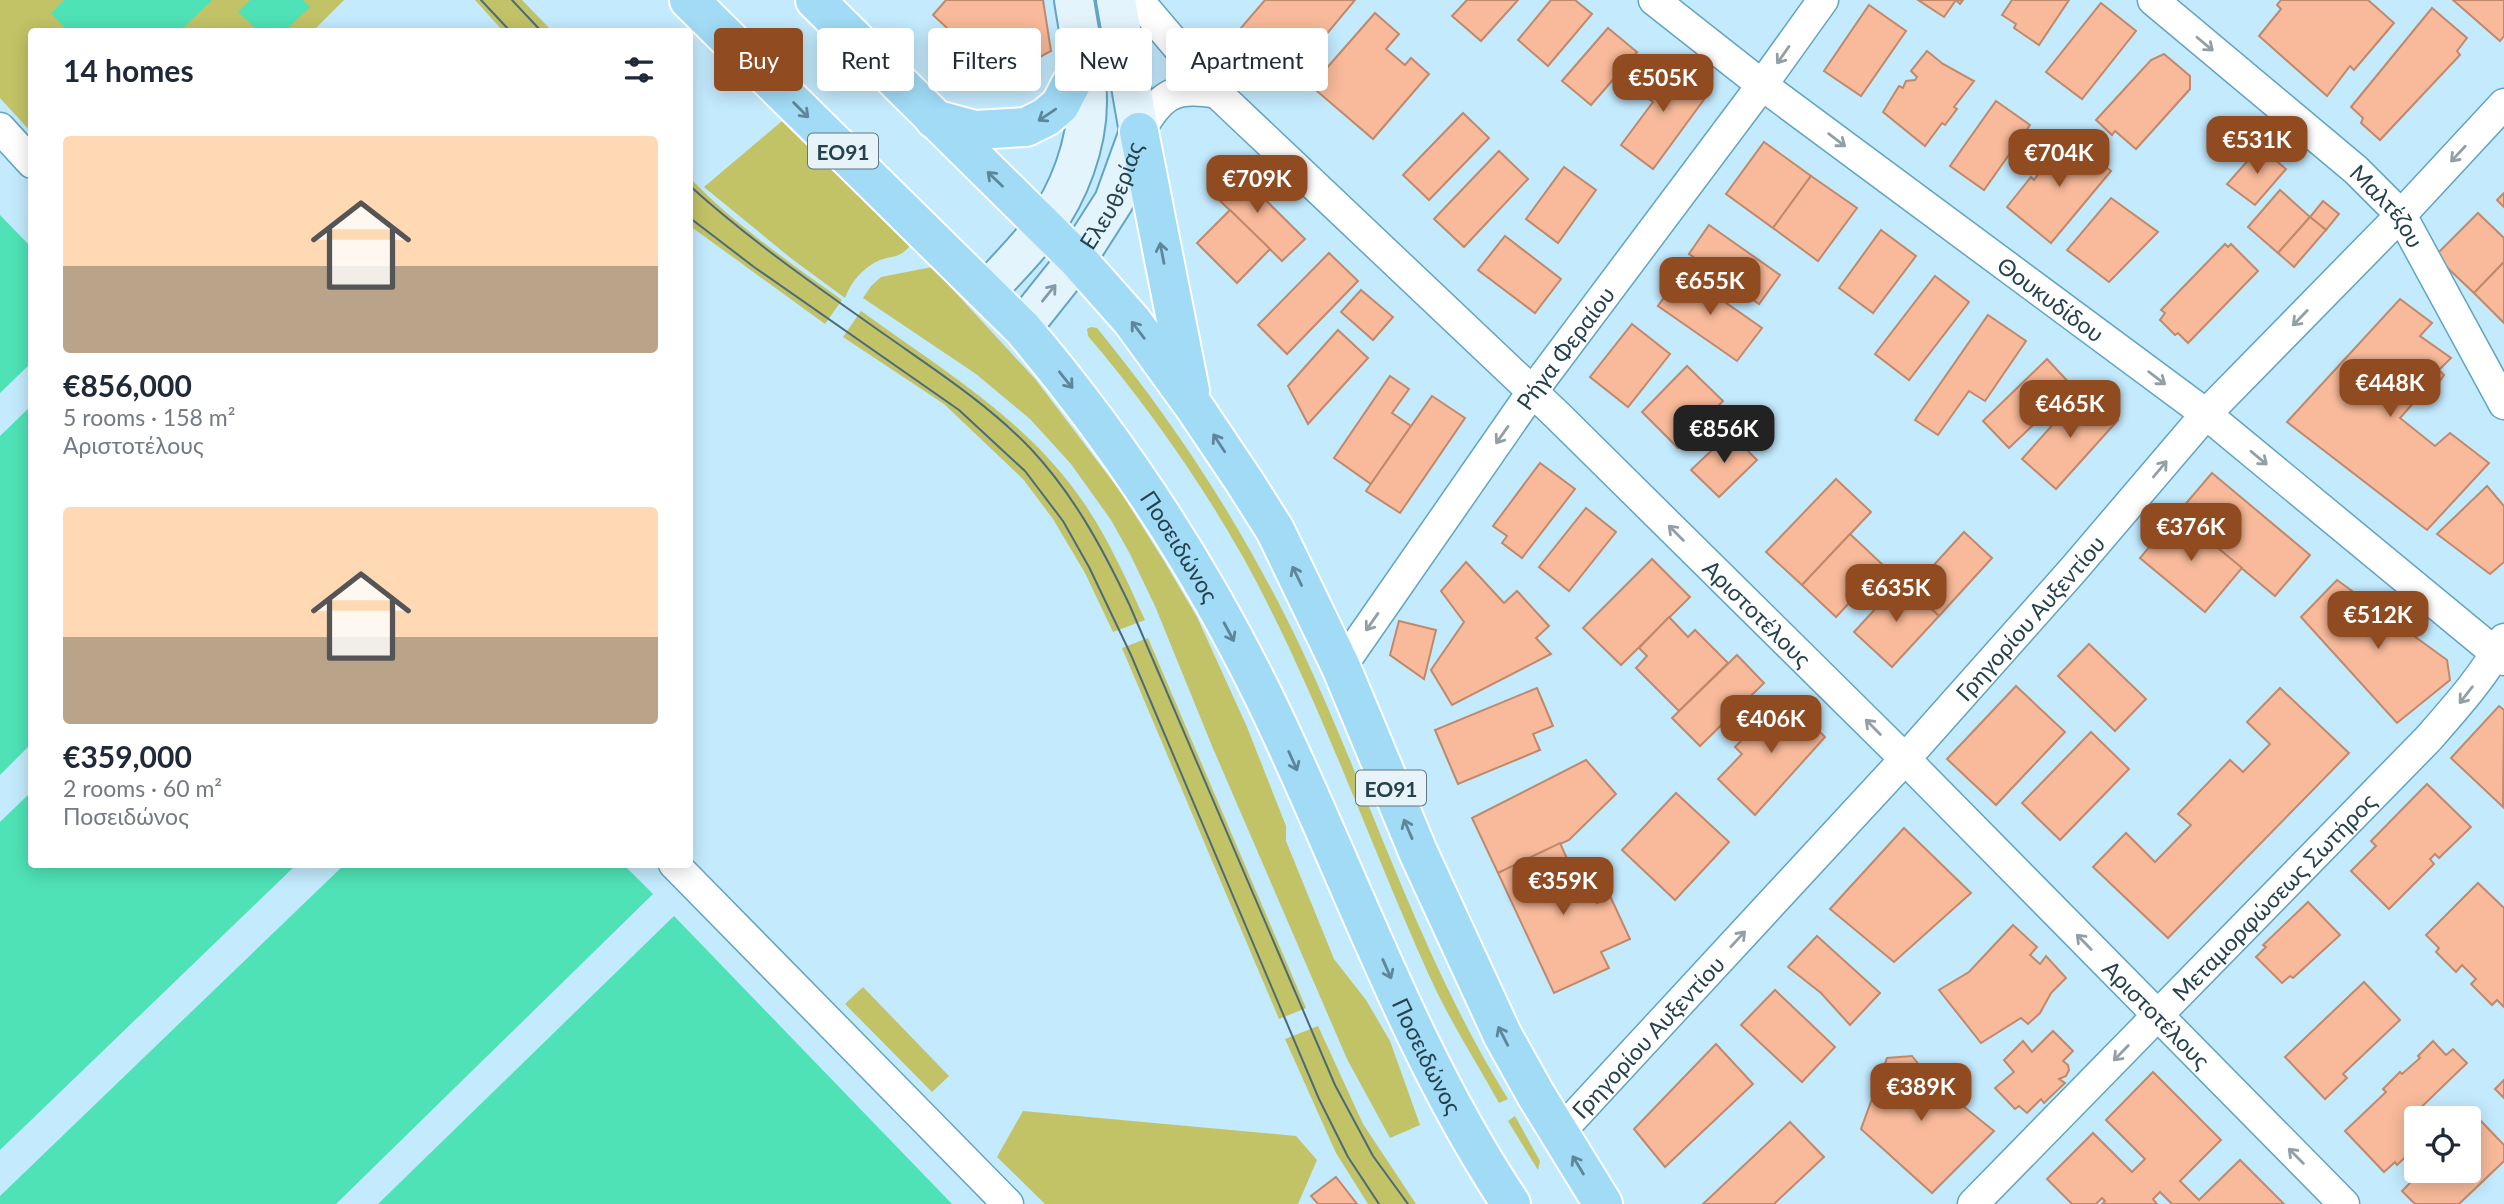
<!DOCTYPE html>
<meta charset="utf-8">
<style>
body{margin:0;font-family:Lato,sans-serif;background:#f6f6f7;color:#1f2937;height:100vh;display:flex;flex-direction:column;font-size:26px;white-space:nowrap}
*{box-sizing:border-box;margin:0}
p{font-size:23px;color:#747a83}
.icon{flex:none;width:38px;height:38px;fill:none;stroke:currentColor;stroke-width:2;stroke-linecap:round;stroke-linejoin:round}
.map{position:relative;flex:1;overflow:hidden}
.panel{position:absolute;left:28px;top:28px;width:665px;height:840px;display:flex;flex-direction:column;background:#fff;border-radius:7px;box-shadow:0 4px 18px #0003}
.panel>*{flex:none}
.banner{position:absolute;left:714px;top:28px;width:665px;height:63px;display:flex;gap:14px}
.tools{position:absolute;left:2404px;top:1106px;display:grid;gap:14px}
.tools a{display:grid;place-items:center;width:77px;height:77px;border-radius:7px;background:#fff;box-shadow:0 4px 18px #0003;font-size:35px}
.price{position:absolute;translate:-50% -60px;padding:0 16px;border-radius:14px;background:#904b20;color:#fff;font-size:23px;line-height:46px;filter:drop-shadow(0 2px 4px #0008)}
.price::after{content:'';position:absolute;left:50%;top:42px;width:21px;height:16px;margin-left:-10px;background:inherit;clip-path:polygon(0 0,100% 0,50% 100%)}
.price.on{background:#222;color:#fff}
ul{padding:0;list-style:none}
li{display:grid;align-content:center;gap:14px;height:371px;padding:0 35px}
li span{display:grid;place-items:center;height:217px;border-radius:7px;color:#555}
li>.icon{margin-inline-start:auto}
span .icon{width:126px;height:126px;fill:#fffc;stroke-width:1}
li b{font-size:30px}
h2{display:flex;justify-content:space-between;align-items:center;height:84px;padding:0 35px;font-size:30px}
.chip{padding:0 24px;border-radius:7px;background:#fff;box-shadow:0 4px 18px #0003;font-size:24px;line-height:63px}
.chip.on{background:#904b20;color:#fff}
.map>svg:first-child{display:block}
.green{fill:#c2c366}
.water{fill:#4fe2b6}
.building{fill:#f8ba9a;stroke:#c0896b;stroke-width:2}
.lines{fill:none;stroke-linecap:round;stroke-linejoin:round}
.street-casing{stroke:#62a4c2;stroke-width:33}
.secondary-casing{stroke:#62a4c2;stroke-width:42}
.highway-casing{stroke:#fff;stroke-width:42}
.street{stroke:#fff;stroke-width:30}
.secondary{stroke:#e3f4fc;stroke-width:38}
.highway{stroke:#a1dbf6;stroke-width:38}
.tram{stroke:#4c6a79;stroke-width:2}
.oneway{stroke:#92a0a6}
.oneway2{stroke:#5d869a}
.oneway3{stroke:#849aa5}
.labels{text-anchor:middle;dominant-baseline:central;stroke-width:7;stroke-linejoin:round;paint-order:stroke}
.shield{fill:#e6f3f9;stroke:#5f7681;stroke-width:2}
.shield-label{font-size:21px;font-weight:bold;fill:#25414e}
.street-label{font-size:23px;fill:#25414e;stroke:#e6f3f9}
</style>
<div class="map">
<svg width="2504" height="1204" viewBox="0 0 2504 1204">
<rect width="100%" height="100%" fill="#c3eafd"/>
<g class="green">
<polygon points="0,0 344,0 313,31 32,32 31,132 0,98"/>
<polygon points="475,0 522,0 552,31 503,31"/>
<path d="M 782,121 L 910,246 C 898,259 894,255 880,260 C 863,267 851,282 845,298 L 792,259 L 704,187 Z"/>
<path d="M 690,178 C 735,225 789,262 842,300 L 825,324 L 690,226 Z"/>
<polygon points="932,267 1036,380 1120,491 1164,561 1197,617 1247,727 1286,826 1286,841 1334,959 1366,1000 1390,1041 1420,1125 1390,1138 1347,1059 1212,746 1155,606 1130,554 1111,520 1071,464 1030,419 976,374 863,298 871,286 881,277"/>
<path d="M 861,311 C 942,370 1029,420 1086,506 C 1110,542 1127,581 1145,620 L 1113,632 L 1085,573 L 1053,519 L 1023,479 L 944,404 L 843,337 Z"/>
<path d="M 1091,327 L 1097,328 C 1179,428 1245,531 1301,648 C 1371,797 1420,958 1508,1099 L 1499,1103 C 1475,1060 1448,1018 1428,973 C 1366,835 1316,689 1243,557 C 1199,479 1146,404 1088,336 L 1087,329 Z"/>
<polygon points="1148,638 1306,1008 1279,1019 1122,648"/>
<polygon points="863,987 949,1076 932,1092 845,1004"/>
<polygon points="1318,1026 1363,1124 1416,1204 1368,1204 1336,1153 1285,1039"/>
<polygon points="1023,1111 1296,1136 1317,1160 1298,1204 1045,1204 997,1157"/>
<polygon points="1515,1116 1540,1161 1538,1170 1508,1121"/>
</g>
<g class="water">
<polygon points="64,0 212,0 180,31 69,32 51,13"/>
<polygon points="250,0 303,0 310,7 285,31 258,31 238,12"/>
<polygon points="0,215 32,248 31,363 0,393"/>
<polygon points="31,406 31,744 0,775 0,436"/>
<polygon points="31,792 32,864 296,865 0,1150 0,822"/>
<polygon points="345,864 624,865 653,894 336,1204 0,1204 0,1196"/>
<polygon points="674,916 952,1204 378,1204"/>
</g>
<g class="building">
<polygon points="946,0 1043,0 1051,51 1001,78 933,15"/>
<polygon points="1265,0 1355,0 1294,73 1240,29"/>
<polygon points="1467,0 1518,0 1481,41 1452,16"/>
<polygon points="1551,0 1575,0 1592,14 1548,66 1518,40"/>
<polygon points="1918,0 1963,0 1960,4 1956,0 1944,17"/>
<polygon points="2012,0 2069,0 2039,45 2014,28 2016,24 2002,15"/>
<polygon points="2281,0 2368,0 2394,23 2354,70 2350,66 2327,96 2259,36 2281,9 2277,5"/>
<polygon points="2453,0 2504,0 2504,36 2500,41"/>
<polygon points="2101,3 2136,31 2082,99 2046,72"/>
<polygon points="1869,5 1906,31 1861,96 1824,71"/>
<polygon points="2432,8 2467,38 2457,51 2460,55 2380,140 2361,123 2363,118 2351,107"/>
<polygon points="1375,13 1399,34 1386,49 1405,65 1411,58 1429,74 1373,139 1311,86"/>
<polygon points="1608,28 1637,52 1591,105 1562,81"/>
<polygon points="1927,51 1943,64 1974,81 1954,107 1957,109 1945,125 1942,123 1925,146 1883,112 1899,86 1903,88 1906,81 1915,80 1917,77 1911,71"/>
<polygon points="2164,54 2190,76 2190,89 2136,149 2115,131 2112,135 2096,120 2151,60"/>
<polygon points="1663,61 1708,94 1653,169 1621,145 1653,102 1639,92"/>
<polygon points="1996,101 2030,125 1984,190 1950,166"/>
<polygon points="1463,113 1489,138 1429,200 1403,175"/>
<polygon points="2067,134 2111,171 2051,243 2007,207 2031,177 2034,180 2039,173 2036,171"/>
<polygon points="1764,142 1811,176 1773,228 1726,194"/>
<polygon points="2260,147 2286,169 2255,205 2227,184"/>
<polygon points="1499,151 1528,179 1464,247 1434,219"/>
<polygon points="1564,167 1596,190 1558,243 1526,219"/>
<polygon points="1233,168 1305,239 1282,261 1210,191"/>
<polygon points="1811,176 1857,208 1818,261 1773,228"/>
<polygon points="2280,190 2310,217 2278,253 2248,227"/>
<polygon points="2504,193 2504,207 2497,200"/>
<polygon points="2111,198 2158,232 2109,282 2067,250"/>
<polygon points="2323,201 2339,214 2326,230 2310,217"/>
<polygon points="1230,210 1270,249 1237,283 1197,243"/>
<polygon points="2478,213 2504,238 2504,262 2474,293 2435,256"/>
<polygon points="2310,217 2326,230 2294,267 2278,253"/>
<polygon points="1709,225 1780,275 1759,304 1689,254"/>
<polygon points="1881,230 1916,256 1873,313 1839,288"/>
<polygon points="1505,236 1561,279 1535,313 1478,270"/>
<polygon points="2225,244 2228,247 2231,244 2258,271 2188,343 2178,333 2175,335 2160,320 2165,313 2161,310"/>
<polygon points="1329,253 1358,281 1287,354 1258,325"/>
<polygon points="2504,262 2504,323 2474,293"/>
<polygon points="1682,272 1762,328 1737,361 1658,306"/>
<polygon points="1935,276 1969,302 1909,380 1875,354"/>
<polygon points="1361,290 1393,317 1373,340 1341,312"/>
<polygon points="2400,299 2432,323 2420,336 2451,358 2439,370 2444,375 2429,396 2424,391 2400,418 2435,446 2450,433 2489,463 2427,530 2287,422"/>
<polygon points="1988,315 2026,341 1985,401 1969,391 1938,435 1915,420"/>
<polygon points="1632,324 1670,354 1628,407 1590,377"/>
<polygon points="1338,330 1368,358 1308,424 1288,386"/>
<polygon points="2047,359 2073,387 2009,448 1983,421"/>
<polygon points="1687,366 1723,401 1678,448 1642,412"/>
<polygon points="1390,376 1409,389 1392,413 1411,426 1371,484 1334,458"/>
<polygon points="2084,390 2118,420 2056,489 2022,459"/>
<polygon points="1432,396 1465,418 1400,513 1366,491"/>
<polygon points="1730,433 1757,460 1719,497 1691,470"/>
<polygon points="1540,463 1575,489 1522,558 1502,543 1507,536 1493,526"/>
<polygon points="2212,473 2310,555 2275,596 2197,531 2212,514 2205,508 2190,525 2177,514"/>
<polygon points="1836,479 1871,512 1802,585 1766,552"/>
<polygon points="2487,486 2504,506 2504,562 2490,574 2437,534"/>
<polygon points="1586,508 1616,532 1569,591 1539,567"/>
<polygon points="2177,514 2242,568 2205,612 2140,558"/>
<polygon points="1964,532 1992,558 1939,616 1911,590"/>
<polygon points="1850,534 1884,566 1836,617 1802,585"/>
<polygon points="1652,559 1690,597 1621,665 1583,628"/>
<polygon points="1466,562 1504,603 1517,591 1549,626 1536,638 1551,654 1452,705 1431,670 1464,622 1441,591"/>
<polygon points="2337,580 2447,660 2450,680 2397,723 2301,617"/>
<polygon points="1901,581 1939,616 1892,667 1854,632"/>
<polygon points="1669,617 1688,637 1695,630 1728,663 1679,711 1636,668 1647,656 1639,648"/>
<polygon points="1399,621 1436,630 1424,679 1390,655"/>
<polygon points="2089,644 2146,699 2115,731 2058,676"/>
<polygon points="1737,655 1764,683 1700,746 1672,718"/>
<polygon points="2016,686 2065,732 1996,805 1947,759"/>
<polygon points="1537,688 1553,726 1533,734 1540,750 1458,784 1435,730"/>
<polygon points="2280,688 2349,753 2168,938 2093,867 2126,833 2155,862 2191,825 2178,814 2230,760 2243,772 2270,744 2247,722"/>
<polygon points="1785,697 1825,737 1755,815 1718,779 1742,754 1735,747"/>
<polygon points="2499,706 2504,710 2503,807 2451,758"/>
<polygon points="2091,732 2129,769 2060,840 2022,803"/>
<polygon points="1586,760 1616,794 1569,840 1498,873 1472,818"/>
<polygon points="2427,784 2471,827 2439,858 2435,854 2430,859 2434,864 2389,909 2351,871 2376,846 2371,841"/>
<polygon points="1676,793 1729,842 1675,900 1622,850"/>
<polygon points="1904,828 1971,893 1894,962 1830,909"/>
<polygon points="1560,843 1573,872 1581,868 1597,903 1610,896 1630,939 1601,952 1609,968 1554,993 1498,873"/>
<polygon points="2478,883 2504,908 2504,1007 2497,1000 2492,1005 2471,984 2476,979 2462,965 2456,972 2436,952 2439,948 2426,935"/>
<polygon points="2308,902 2340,935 2293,978 2290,976 2282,983 2256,957 2266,947 2263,945"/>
<polygon points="2013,925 2037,947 2030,955 2040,964 2046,956 2066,978 2051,993 2040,1013 2028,1024 2021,1018 1981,1043 1939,990 1969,972"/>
<polygon points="1817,936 1880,993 1850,1025 1821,993 1788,967"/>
<polygon points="2364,982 2400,1020 2343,1074 2347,1078 2325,1099 2285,1057"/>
<polygon points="1775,990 1835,1047 1802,1082 1741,1025"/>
<polygon points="2053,1031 2073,1051 2063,1061 2068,1065 2069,1070 2066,1076 2059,1079 2065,1083 2044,1103 2041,1099 2027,1113 2019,1106 2015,1109 1995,1088 2014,1072 2004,1060 2023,1041 2032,1052"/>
<polygon points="2433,1041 2446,1055 2453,1049 2467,1063 2411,1117 2415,1122 2417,1121 2417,1146 2397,1165 2395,1162 2384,1172 2345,1131 2386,1092 2383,1089 2400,1072 2402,1074 2420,1058 2418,1056"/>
<polygon points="1716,1044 1753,1084 1665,1167 1634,1129"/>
<polygon points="1912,1056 1932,1081 1994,1131 1932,1193 1861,1129 1887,1058"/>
<polygon points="2153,1072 2221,1140 2180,1181 2199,1200 2240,1160 2284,1204 2172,1204 2160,1192 2153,1199 2157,1204 2102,1204 2105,1201 2102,1198 2096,1204 2072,1204 2047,1179 2093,1133 2132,1172 2145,1159 2106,1120"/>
<polygon points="2504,1080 2504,1098 2495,1089"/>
<polygon points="2478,1118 2504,1145 2504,1161 2459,1204 2415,1204 2402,1191 2422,1171 2469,1171 2469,1126"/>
<polygon points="1790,1122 1824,1157 1774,1204 1703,1204"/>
<polygon points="1336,1177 1357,1204 1318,1204 1311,1196"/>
</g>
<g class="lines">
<defs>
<g id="street">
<path id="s1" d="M 1138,0 L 1217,93 L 1557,415 L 1905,759 L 2344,1204"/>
<path id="s2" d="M 1654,0 L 1762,85 L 2206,414 L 2504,660"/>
<path id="s3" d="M 2153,0 L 2356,170 L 2401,215 L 2504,404"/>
<polyline points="0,128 32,163"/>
<path d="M 1139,132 C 1162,95 1172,85 1217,93"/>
<path id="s4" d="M 1341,667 L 1532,392 L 1762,85 L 1823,0"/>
<polyline points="674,864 1008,1204"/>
<path id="s5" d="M 1559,1133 L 1905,759 L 2073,570 L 2206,414 L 2401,215 L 2504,104"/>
<path id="s6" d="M 1973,1204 L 2428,739 C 2456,707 2484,676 2504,639"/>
</g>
<g id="secondary">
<path d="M 986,292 C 1005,271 1026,250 1043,228 C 1069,193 1087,145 1087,102 C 1087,68 1079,33 1074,0"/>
<path id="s7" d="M 1022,328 L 1077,259 L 1114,201 L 1139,132 L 1116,0"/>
</g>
<g id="highway">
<path id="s8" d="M 689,0 L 1022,328 C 1118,441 1200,566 1265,699 C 1347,867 1407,1048 1511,1204"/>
<polyline points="815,0 1077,259 1132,321 1193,405 1244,481 1275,530 1341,667 1419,854 1503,1036 1536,1095 1603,1204"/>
<polyline points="934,119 975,130 1026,127 1046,117 1060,105 1084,59"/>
<polyline points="1139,132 1190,391"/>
</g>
</defs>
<use href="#street" class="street-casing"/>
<use href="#secondary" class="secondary-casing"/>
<use href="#highway" class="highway-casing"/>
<use href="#street" class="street"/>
<use href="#secondary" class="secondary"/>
<use href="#highway" class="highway"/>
<g class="tram">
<polyline points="481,0 511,32"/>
<polyline points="512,0 542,32"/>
<path d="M 690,186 C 751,241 817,287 884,334 C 935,370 988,404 1031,449 C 1074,495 1103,549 1130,606 L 1335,1085 L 1373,1156 L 1408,1204"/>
<polyline points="690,218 754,267 959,410 1025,471 1063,521 1089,567 1131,655 1319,1099 1348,1157 1379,1204"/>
</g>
</g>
<defs><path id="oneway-shaft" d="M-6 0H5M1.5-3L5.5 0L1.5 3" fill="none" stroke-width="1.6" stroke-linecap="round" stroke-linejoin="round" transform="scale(1.75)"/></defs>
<g class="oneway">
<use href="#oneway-shaft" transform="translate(2205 44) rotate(40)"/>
<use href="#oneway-shaft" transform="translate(1783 55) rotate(125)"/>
<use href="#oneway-shaft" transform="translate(1837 140) rotate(37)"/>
<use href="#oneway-shaft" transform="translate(2458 154) rotate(133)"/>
<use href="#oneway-shaft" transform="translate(2300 318) rotate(134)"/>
<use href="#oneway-shaft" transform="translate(2157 378) rotate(37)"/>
<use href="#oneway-shaft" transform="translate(1502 435) rotate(125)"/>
<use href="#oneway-shaft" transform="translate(2259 458) rotate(40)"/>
<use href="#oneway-shaft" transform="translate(2160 469) rotate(-50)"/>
<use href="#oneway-shaft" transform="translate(1676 533) rotate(-135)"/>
<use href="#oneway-shaft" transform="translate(1372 622) rotate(125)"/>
<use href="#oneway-shaft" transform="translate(2466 695) rotate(128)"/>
<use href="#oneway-shaft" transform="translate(1873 727) rotate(-135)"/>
<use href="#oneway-shaft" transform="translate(1738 939) rotate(-47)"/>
<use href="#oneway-shaft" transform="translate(2084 942) rotate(-134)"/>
<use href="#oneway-shaft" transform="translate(2121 1053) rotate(134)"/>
<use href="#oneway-shaft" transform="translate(2296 1156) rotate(-135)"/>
</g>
<g class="oneway2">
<use href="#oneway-shaft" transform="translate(801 110) rotate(45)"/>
<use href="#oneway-shaft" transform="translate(1047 115) rotate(146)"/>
<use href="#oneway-shaft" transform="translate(995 179) rotate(-136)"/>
<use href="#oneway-shaft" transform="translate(1162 253) rotate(-101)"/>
<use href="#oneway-shaft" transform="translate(1138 330) rotate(-127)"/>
<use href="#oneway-shaft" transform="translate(1066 380) rotate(51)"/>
<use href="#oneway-shaft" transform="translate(1219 443) rotate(-123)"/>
<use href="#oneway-shaft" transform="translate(1297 576) rotate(-116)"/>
<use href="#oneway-shaft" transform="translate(1229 632) rotate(62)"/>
<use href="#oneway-shaft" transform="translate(1293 761) rotate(66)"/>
<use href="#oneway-shaft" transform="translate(1408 829) rotate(-113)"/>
<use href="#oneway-shaft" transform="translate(1387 969) rotate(66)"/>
<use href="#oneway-shaft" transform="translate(1503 1036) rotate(-117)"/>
<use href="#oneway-shaft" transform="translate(1578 1165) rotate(-121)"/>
</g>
<use class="oneway3" href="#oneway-shaft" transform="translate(1049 293) rotate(-51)"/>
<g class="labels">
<g class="shield">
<rect x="808" y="133.5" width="70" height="35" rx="5"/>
<rect x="1356" y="770.5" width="70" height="35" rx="5"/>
</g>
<g class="shield-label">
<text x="843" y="151">ΕΟ91</text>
<text x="1391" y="788">ΕΟ91</text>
</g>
<g class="street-label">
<text stroke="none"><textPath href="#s7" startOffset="161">Ελευθερίας</textPath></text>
<text stroke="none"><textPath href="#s3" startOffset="313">Μαλτέζου</textPath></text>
<text stroke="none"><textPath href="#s2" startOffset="497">Θουκυδίδου</textPath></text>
<text stroke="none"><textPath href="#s4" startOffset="390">Ρήγα Φεραίου</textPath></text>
<text stroke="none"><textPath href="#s8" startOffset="737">Ποσειδώνος</textPath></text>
<text stroke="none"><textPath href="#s1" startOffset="872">Αριστοτέλους</textPath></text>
<text stroke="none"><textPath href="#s5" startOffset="698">Γρηγορίου Αυξεντίου</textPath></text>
<text stroke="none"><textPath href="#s6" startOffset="430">Μεταμορφώσεως Σωτήρος</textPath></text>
<text stroke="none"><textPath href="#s1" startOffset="1438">Αριστοτέλους</textPath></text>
<text stroke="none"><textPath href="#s5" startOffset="131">Γρηγορίου Αυξεντίου</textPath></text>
<text stroke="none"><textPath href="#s8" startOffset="1304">Ποσειδώνος</textPath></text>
</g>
</g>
</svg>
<div class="tools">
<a><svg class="icon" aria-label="locate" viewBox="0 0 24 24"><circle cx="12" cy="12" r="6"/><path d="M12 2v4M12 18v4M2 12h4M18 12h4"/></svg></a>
</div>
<b class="price" style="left:1663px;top:114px">€505K</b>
<b class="price" style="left:2257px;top:176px">€531K</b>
<b class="price" style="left:2059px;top:189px">€704K</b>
<b class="price" style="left:1257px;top:215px">€709K</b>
<b class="price" style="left:1710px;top:317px">€655K</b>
<b class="price" style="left:2390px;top:419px">€448K</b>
<b class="price" style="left:2070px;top:440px">€465K</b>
<b class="price on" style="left:1724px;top:465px">€856K</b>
<b class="price" style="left:2191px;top:563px">€376K</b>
<b class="price" style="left:1896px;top:624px">€635K</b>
<b class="price" style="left:2378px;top:651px">€512K</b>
<b class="price" style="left:1771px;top:755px">€406K</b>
<b class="price" style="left:1563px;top:917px">€359K</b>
<b class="price" style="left:1921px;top:1123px">€389K</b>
<div class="banner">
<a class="chip on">Buy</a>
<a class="chip">Rent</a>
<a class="chip">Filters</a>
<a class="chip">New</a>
<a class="chip">Apartment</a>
</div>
<section class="panel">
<h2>14 homes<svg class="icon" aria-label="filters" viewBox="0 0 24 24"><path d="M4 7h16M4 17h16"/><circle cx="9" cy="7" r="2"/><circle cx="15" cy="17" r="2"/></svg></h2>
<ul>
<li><span style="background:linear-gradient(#ffd9b3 60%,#b9a48a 0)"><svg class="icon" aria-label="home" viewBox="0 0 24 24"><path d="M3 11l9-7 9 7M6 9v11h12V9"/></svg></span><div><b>€856,000</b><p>5 rooms · 158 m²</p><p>Αριστοτέλους</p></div></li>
<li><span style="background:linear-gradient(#ffd9b3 60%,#b9a48a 0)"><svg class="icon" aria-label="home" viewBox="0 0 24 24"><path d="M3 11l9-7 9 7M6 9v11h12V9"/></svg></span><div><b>€359,000</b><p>2 rooms · 60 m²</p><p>Ποσειδώνος</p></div></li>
</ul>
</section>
</div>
